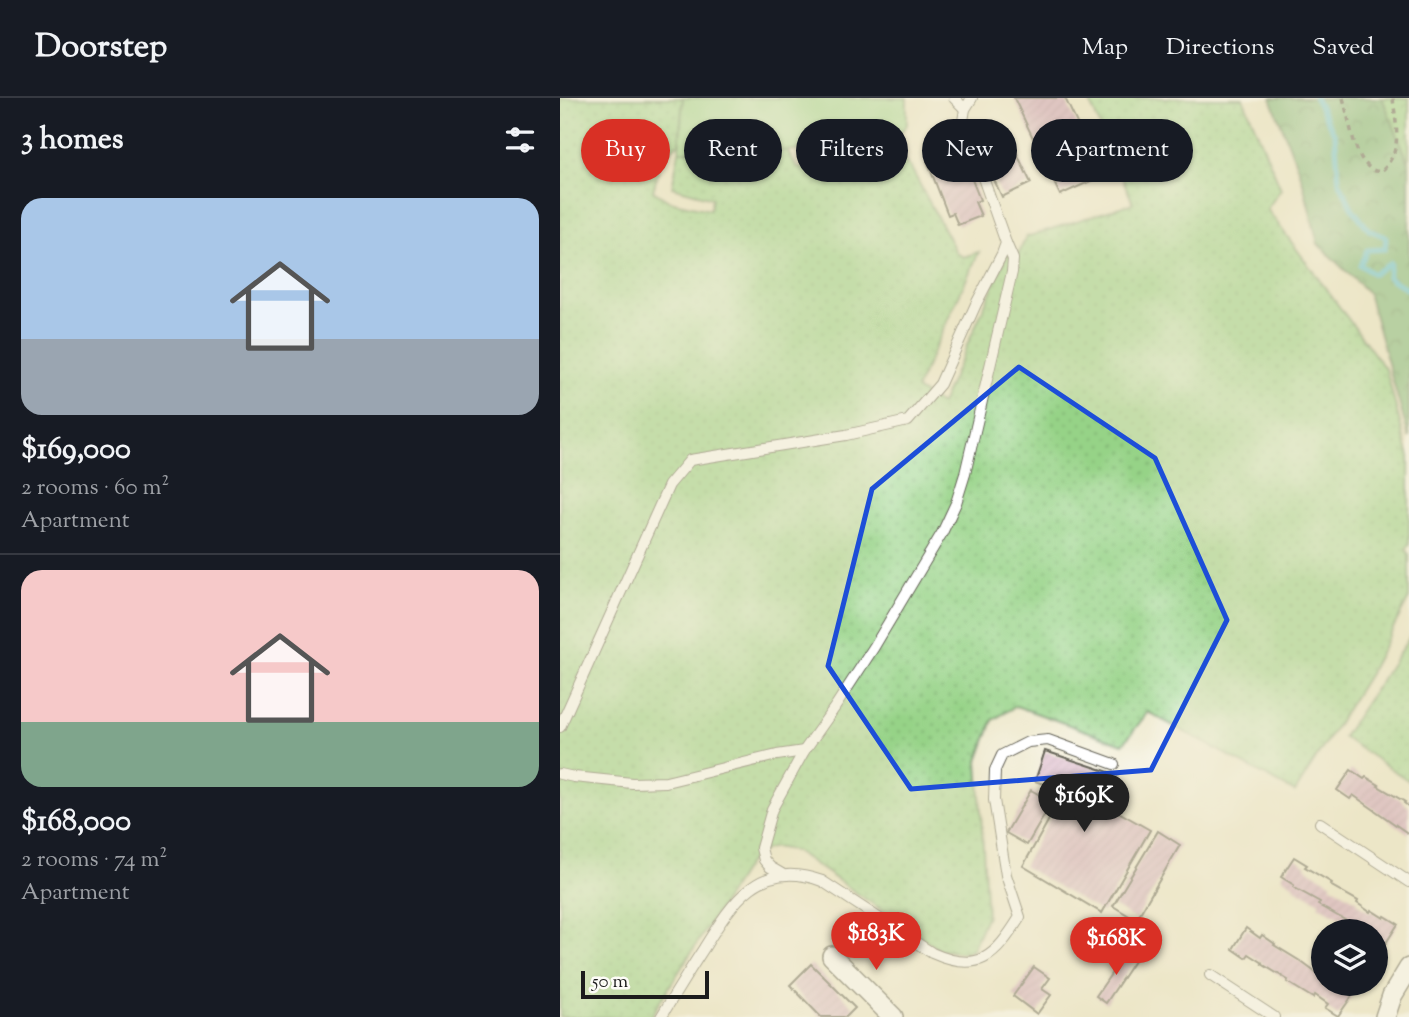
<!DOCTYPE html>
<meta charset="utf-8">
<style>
body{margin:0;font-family:"Sorts Mill Goudy",serif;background:#242831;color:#f1f3f6;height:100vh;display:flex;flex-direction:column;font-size:26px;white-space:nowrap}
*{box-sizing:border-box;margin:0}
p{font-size:23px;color:#9ea1a6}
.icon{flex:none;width:38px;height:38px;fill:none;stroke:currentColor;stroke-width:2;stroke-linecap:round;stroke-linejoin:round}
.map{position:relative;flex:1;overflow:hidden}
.details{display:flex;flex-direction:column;background:#171b24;width:560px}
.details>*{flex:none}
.guide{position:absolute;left:21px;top:21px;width:665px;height:63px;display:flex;gap:14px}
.controls{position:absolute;left:751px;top:821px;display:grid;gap:14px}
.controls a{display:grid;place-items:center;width:77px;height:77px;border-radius:50%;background:#171b24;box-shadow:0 2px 5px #0004;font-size:35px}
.scale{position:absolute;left:21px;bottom:18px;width:128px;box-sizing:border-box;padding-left:7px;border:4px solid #1c1c1c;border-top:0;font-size:19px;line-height:24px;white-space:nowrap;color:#1c1c1c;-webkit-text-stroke:5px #fdfcf7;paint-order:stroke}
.price{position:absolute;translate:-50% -60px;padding:0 16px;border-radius:24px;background:#d93025;color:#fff;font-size:23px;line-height:46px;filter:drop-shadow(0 2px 4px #0008)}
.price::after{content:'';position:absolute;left:50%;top:42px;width:21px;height:16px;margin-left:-10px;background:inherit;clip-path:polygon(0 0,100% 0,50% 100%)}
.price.active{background:#222;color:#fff}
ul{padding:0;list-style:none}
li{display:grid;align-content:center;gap:14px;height:371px;padding:0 21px}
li+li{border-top:2px solid #363941}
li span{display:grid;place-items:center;height:217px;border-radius:21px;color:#555}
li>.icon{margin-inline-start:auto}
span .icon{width:126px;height:126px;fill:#fffc;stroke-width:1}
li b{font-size:30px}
h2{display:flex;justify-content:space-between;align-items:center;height:84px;padding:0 21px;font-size:30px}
.chip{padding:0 24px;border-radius:32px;background:#171b24;box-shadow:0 2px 5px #0004;font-size:24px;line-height:63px}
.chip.active{background:#d93025;color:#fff}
header{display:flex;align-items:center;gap:42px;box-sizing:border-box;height:98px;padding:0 35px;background:#171b24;border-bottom:2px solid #363941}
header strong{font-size:33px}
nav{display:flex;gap:38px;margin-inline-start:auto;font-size:24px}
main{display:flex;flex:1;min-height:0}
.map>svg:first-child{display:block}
.grass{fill:url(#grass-dots);stroke:#597852;stroke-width:2}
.forest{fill:url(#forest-crowns);stroke:#4a6848;stroke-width:2}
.park{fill:url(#park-crowns);stroke:#597852;stroke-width:2}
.garden{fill:#96d387;stroke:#597852;stroke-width:2}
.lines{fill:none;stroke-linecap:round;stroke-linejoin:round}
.stream{stroke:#5bc1d8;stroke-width:5}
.building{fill:url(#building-hatch)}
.service-casing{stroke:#656358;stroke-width:12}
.minor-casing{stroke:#656358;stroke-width:22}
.path{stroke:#656358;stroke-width:3.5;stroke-dasharray:5 5;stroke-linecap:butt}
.service{stroke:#fff;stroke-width:10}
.minor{stroke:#fff;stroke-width:19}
.marked{fill:none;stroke:#1d4ed8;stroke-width:5;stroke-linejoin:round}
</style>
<header>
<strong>Doorstep</strong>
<nav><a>Map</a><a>Directions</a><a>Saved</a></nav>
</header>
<main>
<section class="details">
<h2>3 homes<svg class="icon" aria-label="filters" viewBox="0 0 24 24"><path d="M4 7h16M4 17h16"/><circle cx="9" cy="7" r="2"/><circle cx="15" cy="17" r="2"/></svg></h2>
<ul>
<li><span style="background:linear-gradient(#a9c7e8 65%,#9aa5b1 0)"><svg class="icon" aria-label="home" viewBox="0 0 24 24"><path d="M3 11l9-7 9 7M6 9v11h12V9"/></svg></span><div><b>$169,000</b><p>2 rooms · 60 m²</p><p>Apartment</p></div></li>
<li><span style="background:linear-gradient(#f6c9c9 70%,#7fa58c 0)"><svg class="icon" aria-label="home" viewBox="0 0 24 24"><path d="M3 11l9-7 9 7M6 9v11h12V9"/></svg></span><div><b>$168,000</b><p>2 rooms · 74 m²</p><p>Apartment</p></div></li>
</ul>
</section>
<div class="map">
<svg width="849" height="919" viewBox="0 0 849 919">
<defs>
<pattern id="grass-dots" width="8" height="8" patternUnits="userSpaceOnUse" patternTransform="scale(1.75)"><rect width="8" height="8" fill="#96d387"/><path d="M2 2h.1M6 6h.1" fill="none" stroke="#81b574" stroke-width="1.8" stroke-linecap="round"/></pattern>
<pattern id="forest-crowns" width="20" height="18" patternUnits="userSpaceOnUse" patternTransform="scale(1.75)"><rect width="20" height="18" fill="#78b574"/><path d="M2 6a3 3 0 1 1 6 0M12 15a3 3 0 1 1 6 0" fill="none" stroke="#62925e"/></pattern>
<pattern id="park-crowns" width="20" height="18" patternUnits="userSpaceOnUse" patternTransform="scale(1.75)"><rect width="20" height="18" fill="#96d387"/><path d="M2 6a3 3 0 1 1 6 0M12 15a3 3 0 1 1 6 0" fill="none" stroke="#81b574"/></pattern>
<pattern id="building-hatch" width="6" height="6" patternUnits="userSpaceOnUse" patternTransform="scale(1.75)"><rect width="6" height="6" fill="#cf9fbb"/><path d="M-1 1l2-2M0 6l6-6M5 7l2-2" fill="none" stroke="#b188a0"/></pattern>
</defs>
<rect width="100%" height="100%" fill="#fdfcf7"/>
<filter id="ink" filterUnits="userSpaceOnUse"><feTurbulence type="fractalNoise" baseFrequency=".0143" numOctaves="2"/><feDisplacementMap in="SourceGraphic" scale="14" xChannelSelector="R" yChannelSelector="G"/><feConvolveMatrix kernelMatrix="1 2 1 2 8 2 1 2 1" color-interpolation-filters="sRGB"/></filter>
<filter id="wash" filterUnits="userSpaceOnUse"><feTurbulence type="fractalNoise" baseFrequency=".00686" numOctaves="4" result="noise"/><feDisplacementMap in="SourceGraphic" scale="28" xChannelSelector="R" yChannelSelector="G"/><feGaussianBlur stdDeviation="1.57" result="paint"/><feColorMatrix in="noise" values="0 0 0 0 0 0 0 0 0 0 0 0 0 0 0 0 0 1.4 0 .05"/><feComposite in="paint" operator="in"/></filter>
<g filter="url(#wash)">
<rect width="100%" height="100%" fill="#ece6c7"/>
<g class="grass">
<path d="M 0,0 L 123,0 L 119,45 L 102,60 L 93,93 L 109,103 L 150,112 L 152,100 L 112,89 L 119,53 L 227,52 L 237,70 L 263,70 L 271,60 L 337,54 L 351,70 L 396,154 L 403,159 L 419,154 L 356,291 L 381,306 L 447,157 L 459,155 L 466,139 L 573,105 L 528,0 L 683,0 L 721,91 L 707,111 L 826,272 L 849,359 L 849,447 L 846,451 L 849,457 L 849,500 L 810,574 L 735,694 L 588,614 L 563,646 L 456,608 L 433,622 L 418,663 L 427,817 L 412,852 L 404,855 L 380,852 L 238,755 C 215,746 204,747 187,767 L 90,919 L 0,919 Z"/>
<polygon points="849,540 849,683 783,639"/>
</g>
<polygon class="forest" points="711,0 849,0 849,340 808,195 758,146 742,81"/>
<polygon class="park" points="822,0 849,0 849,65 826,9"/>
<polygon class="garden" points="123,0 347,0 347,27 329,49 322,52 119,53"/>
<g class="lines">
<polyline class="stream" points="755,0 775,37 779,83 792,110 809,132 826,139 825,151 807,152 800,167 813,176 830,165 828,179 849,192"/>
</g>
<g id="blocks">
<g class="building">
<polygon points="454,0 505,0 542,78 500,97"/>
<polygon points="450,41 471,85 442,99 421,54"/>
<polygon points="400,51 420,102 415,104 421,118 398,127 393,115 388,117 367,63"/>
<polygon points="485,653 558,677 548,708 590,732 542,815 463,768 505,693 475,683"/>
<polygon points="791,672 804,681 806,679 819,687 818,688 845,704 844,705 849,709 849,736 793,697 790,701 777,692"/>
<polygon points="471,692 492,704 467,747 446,735"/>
<polygon points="598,733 620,747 576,822 553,808"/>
<polygon points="734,759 747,767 745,769 772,785 770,787 798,803 797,805 810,814 811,812 824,820 825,818 838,826 826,845 816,839 816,833 801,833 799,831 795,833 783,825 785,822 758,807 760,804 733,789 734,787 721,779"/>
<polygon points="686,830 700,840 702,837 715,846 714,847 740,863 763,880 763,886 780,887 778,889 792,898 778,918 765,910 768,906 755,897 753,900 727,884 728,882 702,866 703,865 689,856 686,860 673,851"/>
<polygon points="566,854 576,860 546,905 536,898"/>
<polygon points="251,866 295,910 286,919 261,919 230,887"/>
<polygon points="474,869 490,880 482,891 491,897 477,916 453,898"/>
</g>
</g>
</g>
<g filter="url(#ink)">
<use href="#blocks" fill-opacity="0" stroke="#656358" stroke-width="2"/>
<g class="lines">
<defs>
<g id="service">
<polyline points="394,0 405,11"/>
<polyline points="0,629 109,387 130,362 286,337 348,323 380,286 416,206 442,156 446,145 403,23 405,11 412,0"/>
<polyline points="0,676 14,679 72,685 106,684 217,657 244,653"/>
<polyline points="760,725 849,784"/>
<polyline points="222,776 210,769 204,762 201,750 212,711 244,653 275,609 314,549 382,435 396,405 405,376 452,174 453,161 446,145"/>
<polyline points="650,877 714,919"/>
<path d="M 101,919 C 115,896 129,873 144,850 C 173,803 200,760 262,783 L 372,855 C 419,876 435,859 460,819 L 446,777 L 434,702 L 435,672 L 442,657 L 468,644 L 488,642 L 554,666"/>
</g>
<g id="minor">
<polyline points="272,858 333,919"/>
<polyline points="825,919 832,898 849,870"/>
</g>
</defs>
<use href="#service" class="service-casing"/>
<use href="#minor" class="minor-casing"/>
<path class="path" d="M 783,0 C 788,16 792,44 800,58 C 803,64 810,72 816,73 C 823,74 826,69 829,64 C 842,46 835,21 833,0"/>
<use href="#service" class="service"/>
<use href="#minor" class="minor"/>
</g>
</g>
<path d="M0 0H849V919H0ZM 459,269 L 595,360 L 667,522 L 591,672 L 351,691 L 268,568 L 312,391 Z" fill="#ece6c7" fill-opacity=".55" fill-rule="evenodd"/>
<path class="marked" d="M 459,269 L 595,360 L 667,522 L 591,672 L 351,691 L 268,568 L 312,391 Z"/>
</svg>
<div class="controls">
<a><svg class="icon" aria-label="layers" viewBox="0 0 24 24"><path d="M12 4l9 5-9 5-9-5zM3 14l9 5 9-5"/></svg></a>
</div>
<div class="scale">50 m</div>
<b class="price active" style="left:524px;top:736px">$169K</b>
<b class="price" style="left:316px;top:874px">$183K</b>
<b class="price" style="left:556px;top:879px">$168K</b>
<div class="guide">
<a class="chip active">Buy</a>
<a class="chip">Rent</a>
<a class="chip">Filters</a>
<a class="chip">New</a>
<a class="chip">Apartment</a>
</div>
</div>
</main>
